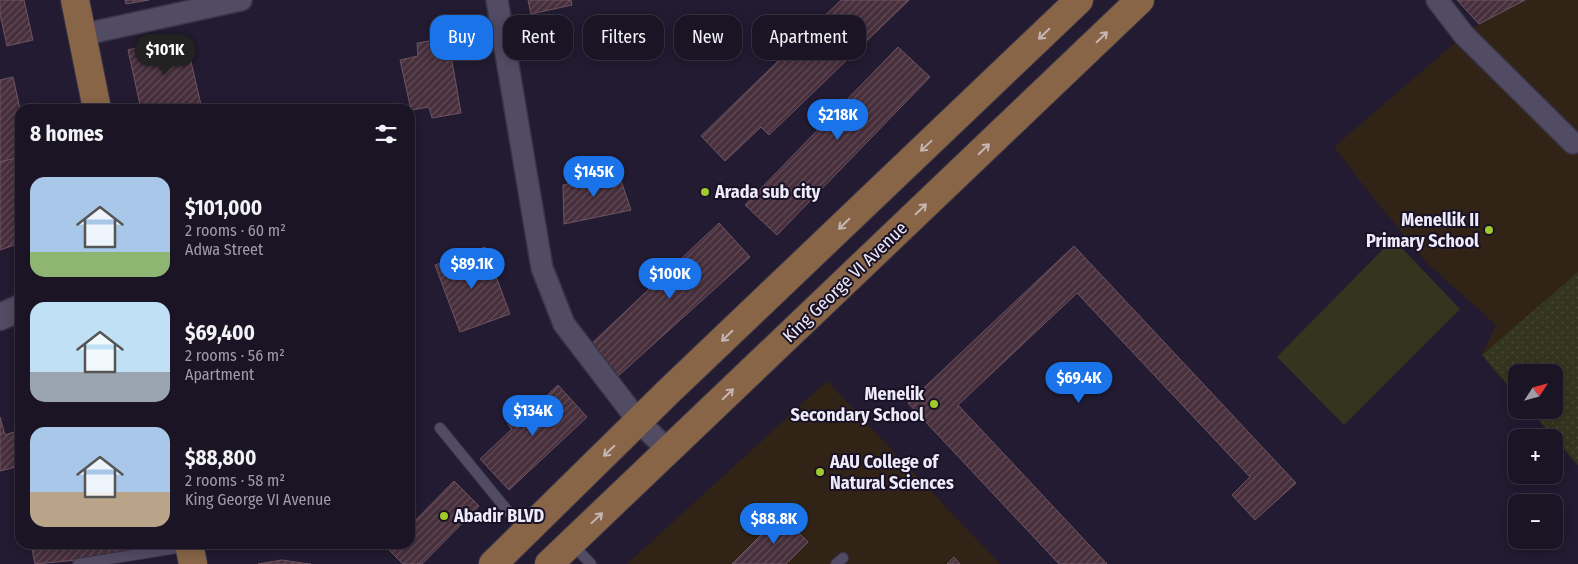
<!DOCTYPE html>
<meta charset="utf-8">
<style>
body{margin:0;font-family:"Fira Sans Condensed",sans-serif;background:#231d2d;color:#f1f3f6;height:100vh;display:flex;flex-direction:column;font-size:19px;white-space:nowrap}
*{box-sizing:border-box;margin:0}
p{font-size:16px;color:#9f9ea7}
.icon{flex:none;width:28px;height:28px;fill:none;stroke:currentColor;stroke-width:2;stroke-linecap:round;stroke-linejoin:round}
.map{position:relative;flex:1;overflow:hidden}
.panel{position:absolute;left:15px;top:104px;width:400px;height:445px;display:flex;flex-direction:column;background:#1a1425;border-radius:15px;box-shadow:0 2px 12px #0003,0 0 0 1px #383342}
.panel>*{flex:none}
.hud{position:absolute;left:430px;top:15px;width:475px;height:45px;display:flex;gap:10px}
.needle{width:32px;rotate:54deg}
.fabs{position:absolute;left:1508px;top:364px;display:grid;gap:10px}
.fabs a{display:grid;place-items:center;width:55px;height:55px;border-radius:10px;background:#1a1425;box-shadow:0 2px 12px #0003,0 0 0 1px #383342;font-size:25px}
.price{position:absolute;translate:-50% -42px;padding:0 11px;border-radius:18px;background:#1a73e8;color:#fff;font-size:16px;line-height:32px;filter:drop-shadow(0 1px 2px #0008)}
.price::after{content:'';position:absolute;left:50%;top:30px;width:15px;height:11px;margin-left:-8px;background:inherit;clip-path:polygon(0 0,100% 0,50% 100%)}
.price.selected{background:#222;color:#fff}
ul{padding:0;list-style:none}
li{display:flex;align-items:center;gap:15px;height:125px;padding:0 15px}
li span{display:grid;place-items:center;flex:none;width:140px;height:100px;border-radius:15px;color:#555}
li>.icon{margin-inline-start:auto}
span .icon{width:60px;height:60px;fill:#fffc;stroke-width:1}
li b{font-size:21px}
h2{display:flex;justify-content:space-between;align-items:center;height:60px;padding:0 15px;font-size:21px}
.tag{padding:0 18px;border-radius:15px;background:#1a1425;box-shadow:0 2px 12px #0003,0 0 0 1px #383342;font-size:18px;line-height:45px}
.tag.selected{background:#1a73e8;color:#fff}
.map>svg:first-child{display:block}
.education{fill:#312417}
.grass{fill:#34351e}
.park{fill:url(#park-dots)}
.building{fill:url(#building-hatch);stroke:#6f5462}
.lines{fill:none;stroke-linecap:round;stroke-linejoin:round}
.service-casing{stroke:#393446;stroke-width:12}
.minor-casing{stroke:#393446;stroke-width:24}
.tertiary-casing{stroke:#393446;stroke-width:29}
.primary-casing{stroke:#393446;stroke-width:30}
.service{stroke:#514b64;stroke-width:10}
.minor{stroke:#514b64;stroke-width:21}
.tertiary{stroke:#514b64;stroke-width:26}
.primary{stroke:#886547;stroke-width:28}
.oneway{stroke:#c5b5b2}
.poi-dot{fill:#a0c92b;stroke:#191227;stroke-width:2}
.labels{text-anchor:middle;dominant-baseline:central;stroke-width:4;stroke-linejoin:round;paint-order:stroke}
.poi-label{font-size:18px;font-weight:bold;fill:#edeaf9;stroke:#191227;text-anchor:start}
.street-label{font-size:18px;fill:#edeaf9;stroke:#191227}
</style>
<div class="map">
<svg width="1578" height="564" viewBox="0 0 1578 564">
<defs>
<pattern id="park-dots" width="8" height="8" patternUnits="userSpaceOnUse" patternTransform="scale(1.25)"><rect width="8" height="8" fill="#34351e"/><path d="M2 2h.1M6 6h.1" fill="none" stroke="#484934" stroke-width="1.8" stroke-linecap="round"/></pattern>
<pattern id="building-hatch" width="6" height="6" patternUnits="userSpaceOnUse" patternTransform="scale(1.25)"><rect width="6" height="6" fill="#472f3c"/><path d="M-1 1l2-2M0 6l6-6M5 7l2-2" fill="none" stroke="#624d59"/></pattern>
</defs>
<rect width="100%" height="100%" fill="#221b31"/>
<g class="education">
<polygon points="1525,0 1578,0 1578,465 1530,410 1554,410 1554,372 1516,372 1516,395 1482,355 1496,325 1428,264 1371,195 1334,147 1464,35 1479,24"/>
<polygon points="827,381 1000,564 627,564"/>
</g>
<polygon class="grass" points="1393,239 1460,309 1344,425 1277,357"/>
<polygon class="park" points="1578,272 1578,465 1530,410 1554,410 1554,372 1516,372 1516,395 1482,355"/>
<g class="building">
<polygon points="0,0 24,0 33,40 7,46 0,14"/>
<polygon points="125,0 149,0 126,4"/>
<polygon points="528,0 571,0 572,5 531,14"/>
<polygon points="841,0 909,0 769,135 761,127 725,161 701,136"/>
<polygon points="1457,0 1525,0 1479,24"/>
<polygon points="185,36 202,109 141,109 128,50"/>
<polygon points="448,38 461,113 432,118 429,107 411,110 400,60 418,56 417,43"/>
<polygon points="898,47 930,77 777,235 745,205"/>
<polygon points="13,77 20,109 20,157 0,162 0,80"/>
<polygon points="20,157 20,243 0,250 0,162"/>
<polygon points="618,172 631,210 564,224 563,185"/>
<polygon points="719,223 750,257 617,377 589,346"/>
<polygon points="1074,246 1296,483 1255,520 1232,495 1250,477 1077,293 958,405 1107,564 1059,564 908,403"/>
<polygon points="485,247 510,314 460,332 435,265"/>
<polygon points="558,385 587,417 509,490 480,459 512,429 508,425 520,414 523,418"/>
<polygon points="0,417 5,435 20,430 20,466 0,471"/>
<polygon points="454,481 479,506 422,564 403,564 388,549 393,544 410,544 410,526"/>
<polygon points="781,515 808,542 786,564 732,564"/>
<polygon points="31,544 149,544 149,545 98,558 35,564"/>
<polygon points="954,557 960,564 947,564"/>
<polygon points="282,560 309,564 311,564 258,564"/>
</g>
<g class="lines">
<defs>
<g id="service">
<polyline points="440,428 525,532"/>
<polyline points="571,543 591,564"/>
<polyline points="78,564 189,546"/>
<polyline points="836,564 843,558"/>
</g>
<g id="minor">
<polyline points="497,0 542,268 564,324 639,422 669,451"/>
<polyline points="1437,0 1464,35 1573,143"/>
<polyline points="81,35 241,0"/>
</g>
<polyline id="tertiary" points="0,317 20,308"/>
<g id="primary">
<polyline points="75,0 97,109"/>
<polyline points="189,544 193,564"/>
<polyline points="493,564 668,392 1079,0"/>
<polyline points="549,564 1140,0"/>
</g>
</defs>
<use href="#service" class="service-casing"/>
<use href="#minor" class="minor-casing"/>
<use href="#tertiary" class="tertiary-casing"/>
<use href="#primary" class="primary-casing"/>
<use href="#service" class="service"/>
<use href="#minor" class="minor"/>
<use href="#tertiary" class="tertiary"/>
<use href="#primary" class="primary"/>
</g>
<defs><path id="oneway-shaft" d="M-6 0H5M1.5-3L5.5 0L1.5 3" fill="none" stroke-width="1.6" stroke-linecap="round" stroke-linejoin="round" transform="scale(1.25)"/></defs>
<g class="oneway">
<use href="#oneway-shaft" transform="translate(1044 34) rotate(136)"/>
<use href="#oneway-shaft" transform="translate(1102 37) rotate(-44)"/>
<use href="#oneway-shaft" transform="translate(926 146) rotate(137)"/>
<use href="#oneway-shaft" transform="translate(984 149) rotate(-44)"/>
<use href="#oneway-shaft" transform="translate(921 209) rotate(-44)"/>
<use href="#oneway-shaft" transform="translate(844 224) rotate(136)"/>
<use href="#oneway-shaft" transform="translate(727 336) rotate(136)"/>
<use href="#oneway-shaft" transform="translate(728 394) rotate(-44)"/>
<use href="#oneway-shaft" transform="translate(609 451) rotate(136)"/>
<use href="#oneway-shaft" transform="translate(597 518) rotate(-43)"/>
</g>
<g class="poi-dot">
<circle cx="705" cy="192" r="5"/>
<circle cx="1489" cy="230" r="5"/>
<circle cx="934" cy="404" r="5"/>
<circle cx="820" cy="472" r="5"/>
<circle cx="444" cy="516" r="5"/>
</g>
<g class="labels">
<g class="poi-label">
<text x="715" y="192">Arada sub city</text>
<text x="1479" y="220" text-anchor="end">Menellik II<tspan x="1479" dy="21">Primary School</tspan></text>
<text x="924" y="394" text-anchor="end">Menelik<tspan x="924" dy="21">Secondary School</tspan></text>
<text x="830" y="462">AAU College of<tspan x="830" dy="21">Natural Sciences</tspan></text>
<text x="454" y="516">Abadir BLVD</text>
</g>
<g class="street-label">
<text transform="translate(845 282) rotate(-44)">King George VI Avenue</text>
</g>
</g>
</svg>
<div class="fabs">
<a><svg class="needle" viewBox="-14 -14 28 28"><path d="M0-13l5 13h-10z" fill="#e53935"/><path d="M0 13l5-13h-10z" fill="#9f9ea7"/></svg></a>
<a>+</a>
<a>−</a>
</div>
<b class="price selected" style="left:165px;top:76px">$101K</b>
<b class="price" style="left:838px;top:141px">$218K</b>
<b class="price" style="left:594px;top:198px">$145K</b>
<b class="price" style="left:472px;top:290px">$89.1K</b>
<b class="price" style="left:670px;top:300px">$100K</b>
<b class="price" style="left:1079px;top:404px">$69.4K</b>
<b class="price" style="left:533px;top:437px">$134K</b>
<b class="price" style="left:774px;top:545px">$88.8K</b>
<div class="hud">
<a class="tag selected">Buy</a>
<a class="tag">Rent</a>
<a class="tag">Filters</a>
<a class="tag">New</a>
<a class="tag">Apartment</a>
</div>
<section class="panel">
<h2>8 homes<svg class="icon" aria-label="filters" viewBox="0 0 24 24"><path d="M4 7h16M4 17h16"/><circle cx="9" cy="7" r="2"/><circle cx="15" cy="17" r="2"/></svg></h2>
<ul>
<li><span style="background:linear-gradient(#a9c7e8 75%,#8fb573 0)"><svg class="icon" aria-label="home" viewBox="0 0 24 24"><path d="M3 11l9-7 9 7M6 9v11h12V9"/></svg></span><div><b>$101,000</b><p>2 rooms · 60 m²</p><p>Adwa Street</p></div></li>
<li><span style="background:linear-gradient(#bfe0f5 70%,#9aa5b1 0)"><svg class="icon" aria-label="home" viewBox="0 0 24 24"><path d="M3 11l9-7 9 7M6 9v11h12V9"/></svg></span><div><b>$69,400</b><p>2 rooms · 56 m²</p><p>Apartment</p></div></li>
<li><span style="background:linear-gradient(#a9c7e8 65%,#b9a48a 0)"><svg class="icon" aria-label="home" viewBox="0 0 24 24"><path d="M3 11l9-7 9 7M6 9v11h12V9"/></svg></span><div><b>$88,800</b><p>2 rooms · 58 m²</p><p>King George VI Avenue</p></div></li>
</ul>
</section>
</div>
